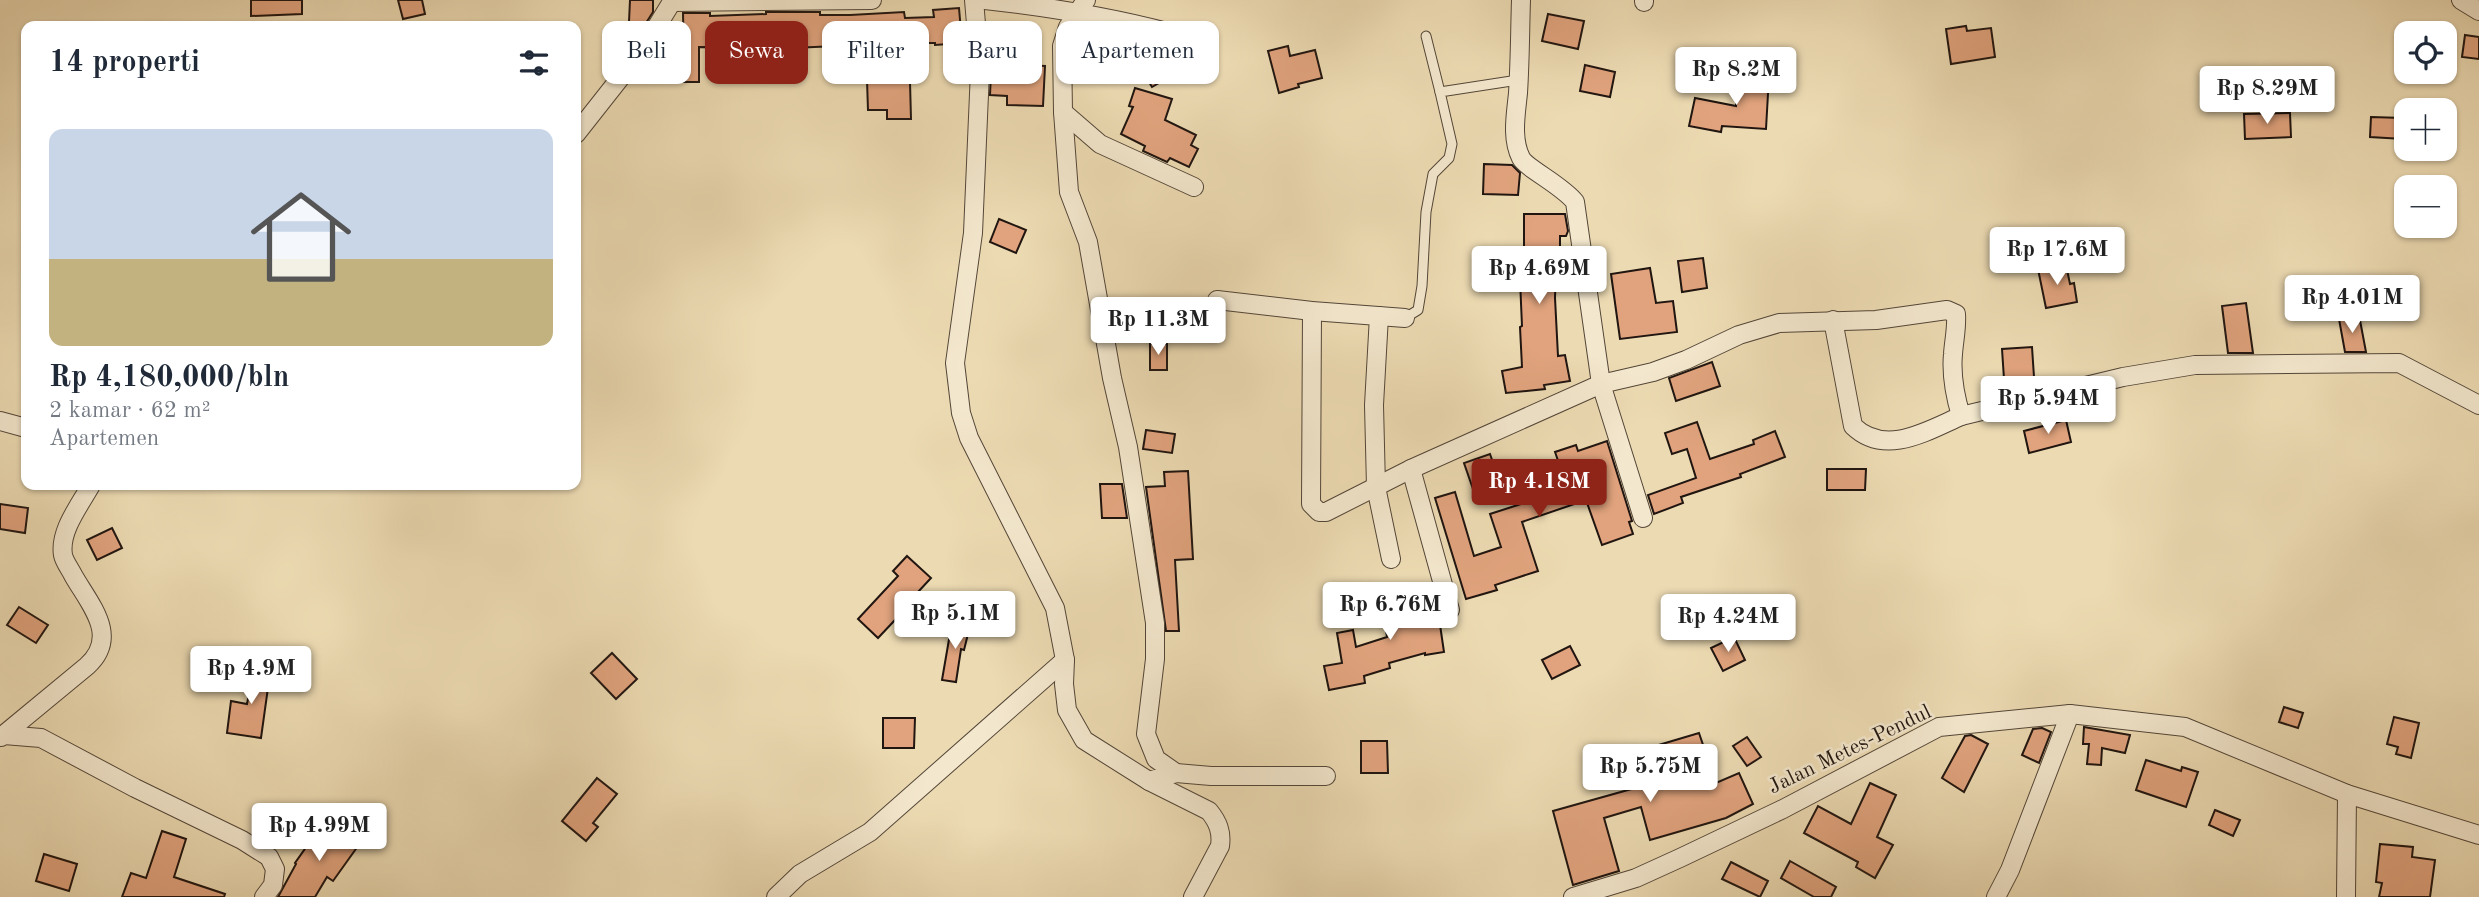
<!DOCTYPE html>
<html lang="id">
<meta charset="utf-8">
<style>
body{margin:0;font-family:"Old Standard TT",serif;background:#f2f2f3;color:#1f2937;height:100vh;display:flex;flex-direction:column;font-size:26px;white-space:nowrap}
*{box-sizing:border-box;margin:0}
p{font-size:23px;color:#747a83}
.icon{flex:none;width:38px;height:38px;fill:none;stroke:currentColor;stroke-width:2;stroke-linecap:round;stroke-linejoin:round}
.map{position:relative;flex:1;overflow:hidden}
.side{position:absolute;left:21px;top:21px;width:560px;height:469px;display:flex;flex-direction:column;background:#fff;border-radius:14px;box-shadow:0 2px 5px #0004}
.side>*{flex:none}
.hud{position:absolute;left:602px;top:21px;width:665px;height:63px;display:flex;gap:14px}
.tools{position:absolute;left:2394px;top:21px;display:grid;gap:14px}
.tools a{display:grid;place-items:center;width:63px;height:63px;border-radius:14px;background:#fff;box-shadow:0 2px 5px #0004;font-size:35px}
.price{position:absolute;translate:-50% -60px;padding:0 16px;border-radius:7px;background:#fff;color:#222;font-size:23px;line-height:46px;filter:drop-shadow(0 2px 4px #0008)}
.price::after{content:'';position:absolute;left:50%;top:42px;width:21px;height:16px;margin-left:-10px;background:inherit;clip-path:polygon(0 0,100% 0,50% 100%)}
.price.selected{background:#8f2418;color:#fff}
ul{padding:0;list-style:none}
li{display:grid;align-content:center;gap:14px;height:371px;padding:0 28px}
li span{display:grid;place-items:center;height:217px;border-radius:14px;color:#555}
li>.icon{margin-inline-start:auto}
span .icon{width:126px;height:126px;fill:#fffc;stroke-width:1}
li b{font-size:30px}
h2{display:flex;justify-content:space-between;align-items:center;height:84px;padding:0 28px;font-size:30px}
.tag{padding:0 24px;border-radius:14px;background:#fff;box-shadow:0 2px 5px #0004;font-size:24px;line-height:63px}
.tag.selected{background:#8f2418;color:#fff}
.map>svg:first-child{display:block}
.building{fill:#e0a37d;stroke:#201510;stroke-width:2}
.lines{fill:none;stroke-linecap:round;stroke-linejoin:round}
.service-casing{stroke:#534638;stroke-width:11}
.minor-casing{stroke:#534638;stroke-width:20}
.service{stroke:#f3e7cd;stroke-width:9}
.minor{stroke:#f3e7cd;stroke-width:18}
.labels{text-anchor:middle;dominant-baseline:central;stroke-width:5;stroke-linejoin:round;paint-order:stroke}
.street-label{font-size:21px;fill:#201510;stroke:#f3e7cd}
</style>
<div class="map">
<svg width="2479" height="897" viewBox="0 0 2479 897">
<rect width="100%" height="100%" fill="#ecdab2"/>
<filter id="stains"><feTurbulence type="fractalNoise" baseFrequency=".00286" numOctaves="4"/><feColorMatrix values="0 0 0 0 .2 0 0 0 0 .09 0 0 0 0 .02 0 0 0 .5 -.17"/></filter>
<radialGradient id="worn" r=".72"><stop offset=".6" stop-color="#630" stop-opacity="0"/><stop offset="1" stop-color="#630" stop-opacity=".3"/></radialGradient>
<g class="building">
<polygon points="251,0 302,0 302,14 251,16"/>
<polygon points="398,0 422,0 425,14 403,19"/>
<polygon points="630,0 653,0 653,12 646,23 629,22"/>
<polygon points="959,8 962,43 935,45 935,43 908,43 791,48 785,49 785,71 767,70 767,48 699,47 699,82 660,82 660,63 684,63 683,13 710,13 710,16 766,14 766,12 820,12 820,15 850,15 904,12 905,18 934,17 933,10"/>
<polygon points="1548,14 1584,21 1578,49 1542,41"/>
<polygon points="1083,25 1111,31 1106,49 1075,41"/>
<polygon points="1966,26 1967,31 1991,28 1995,57 1951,64 1946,29"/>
<polygon points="2465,35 2479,37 2479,59 2462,57"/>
<polygon points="1288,46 1290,56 1315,50 1322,78 1298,84 1299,87 1279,93 1268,51"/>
<polygon points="1156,47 1173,75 1152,87 1135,59"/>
<polygon points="1024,65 1045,66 1043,106 1007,105 1007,96 990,95 991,73 1023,75"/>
<polygon points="1585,65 1615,72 1610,97 1580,91"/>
<polygon points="1738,74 1769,76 1766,129 1722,126 1721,132 1689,126 1695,98 1736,106"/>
<polygon points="867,80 910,82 911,119 887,119 887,110 868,110"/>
<polygon points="1135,88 1172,99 1165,120 1196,135 1191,145 1198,149 1189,167 1170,158 1167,162 1143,151 1145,146 1121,134 1133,107 1129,106"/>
<polygon points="2290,113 2291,137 2245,139 2244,114"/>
<polygon points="2371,117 2403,118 2403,139 2370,137"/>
<polygon points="1484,164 1512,165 1520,173 1518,195 1483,194"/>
<polygon points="1524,214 1565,214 1568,231 1566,236 1560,236 1560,269 1556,269 1555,298 1558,356 1565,355 1570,381 1544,385 1545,389 1506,393 1502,371 1522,367 1520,327 1522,326 1520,280 1521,249 1524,250"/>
<polygon points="999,219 1026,230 1016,253 990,242"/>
<polygon points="1703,258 1707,288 1682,292 1678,261"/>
<polygon points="2066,265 2070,284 2074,283 2077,302 2046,308 2038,269"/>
<polygon points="1650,268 1656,303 1673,301 1677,332 1620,339 1611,274"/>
<polygon points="2246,303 2253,353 2228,353 2222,306"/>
<polygon points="2359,315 2366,352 2345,352 2339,319"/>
<rect x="1150" y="344" width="17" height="26"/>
<polygon points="2032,347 2034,377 2004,379 2002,349"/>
<polygon points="1712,362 1720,386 1676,401 1669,378"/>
<polygon points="2066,420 2071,442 2029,453 2024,431"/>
<polygon points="1697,422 1710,459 1754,444 1753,440 1775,431 1785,457 1740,474 1741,477 1681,497 1683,503 1654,514 1648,495 1696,478 1687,449 1672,454 1665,433"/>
<polygon points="1146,430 1175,434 1172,453 1143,449"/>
<polygon points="1607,441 1632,521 1629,522 1633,534 1602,545 1586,500 1522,522 1538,571 1495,585 1497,590 1466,599 1435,498 1455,492 1474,556 1501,547 1490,514 1527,502 1525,497 1546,490 1543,482 1563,475 1555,452 1576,445 1578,451"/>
<polygon points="1490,454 1499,480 1473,489 1464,463"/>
<polygon points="1827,469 1866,469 1865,490 1827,490"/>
<polygon points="1188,471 1193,559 1175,560 1179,631 1166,631 1146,487 1165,486 1164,472"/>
<polygon points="1100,484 1122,484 1127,518 1102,518"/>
<polygon points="0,504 28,508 25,533 0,529"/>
<polygon points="112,528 122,548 97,560 87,540"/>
<polygon points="907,556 931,578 904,607 912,615 901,626 895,620 878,638 858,619 898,576 893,571"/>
<polygon points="1433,592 1441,617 1439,618 1444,652 1425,655 1425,653 1389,663 1390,668 1364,676 1365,683 1329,690 1324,666 1342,663 1337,633 1353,630 1356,647 1387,637 1382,604 1412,600 1411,597"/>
<polygon points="19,607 48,625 36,643 7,625"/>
<polygon points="952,622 970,626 964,650 961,649 956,682 942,680"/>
<polygon points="1734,637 1745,660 1723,671 1711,648"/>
<polygon points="1570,646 1580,665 1552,679 1542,660"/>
<polygon points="612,653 637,679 616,699 591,673"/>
<polygon points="255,663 271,666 261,738 227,733 231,701 247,704"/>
<polygon points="2284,707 2303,713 2298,728 2279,722"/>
<polygon points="2394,717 2419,723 2411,758 2396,754 2398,747 2387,744"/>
<polygon points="883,718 915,718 914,748 883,748"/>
<polygon points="2084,727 2130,735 2125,753 2102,748 2101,765 2087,764 2089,744 2083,744"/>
<polygon points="2042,728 2051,732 2039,763 2022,755 2033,729"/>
<polygon points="1699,733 1716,783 1739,773 1753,804 1726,818 1650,840 1641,807 1604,818 1619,871 1573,885 1553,811 1635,788 1625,755"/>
<polygon points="1971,735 1988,744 1964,792 1942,778 1965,736"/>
<polygon points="1747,737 1761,757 1747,766 1733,746"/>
<polygon points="1361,741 1387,741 1388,773 1361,773"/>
<polygon points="2146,760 2181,771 2182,767 2198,772 2186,807 2136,790"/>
<polygon points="597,778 617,794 593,823 598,827 586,841 562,821"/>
<polygon points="1870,783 1896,795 1877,837 1893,845 1875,878 1856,867 1858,862 1804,833 1818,806 1851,824"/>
<polygon points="2215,810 2240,820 2233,836 2209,825"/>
<polygon points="324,822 358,846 333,881 327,877 315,897 278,897 296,864 295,863"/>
<polygon points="162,831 186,839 174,877 225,894 224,897 122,897 131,873 146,878"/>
<polygon points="2380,844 2413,847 2412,857 2435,860 2430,897 2379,897 2382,883 2376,882"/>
<polygon points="44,854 77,864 69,891 36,881"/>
<polygon points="1790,861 1836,887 1831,897 1814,897 1781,878"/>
<polygon points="1731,862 1768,881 1760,897 1722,879"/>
</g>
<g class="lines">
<defs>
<g id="service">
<polyline points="1426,36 1440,92"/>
<polyline points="1405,318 1418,310 1422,286 1426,212 1433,174 1449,158 1452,144 1440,92 1518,80"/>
</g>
<g id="minor">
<path d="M 974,0 L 980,71 L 973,233 L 955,363 L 961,413 L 969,438 L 1055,608 L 1065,660 L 1064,684 L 1067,710 L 1084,740 L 1149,781 L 1209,811 C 1218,822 1222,832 1220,846 L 1193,897"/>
<path d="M 985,0 C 1058,8 1131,20 1202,42"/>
<polyline points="1086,0 1068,27 1062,46 1063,112 1100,144 1194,187"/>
<path d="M 1521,0 C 1520,31 1520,62 1518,93 C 1516,114 1511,138 1521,158 C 1526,168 1563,186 1575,202 L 1601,384 L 1643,518"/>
<polyline points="2461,0 2479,11"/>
<polyline points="673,2 872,0"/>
<polyline points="1644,2 1644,0"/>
<polyline points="1063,112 1069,192 1088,242 1112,378 1128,447 1155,623 1155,659 1146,734 1156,759 1176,773 1149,781"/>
<polyline points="576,134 643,49 673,0"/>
<polyline points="1217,300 1312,311 1405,318"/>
<path d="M 1312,311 L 1311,504 L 1319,512 L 1326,512 L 1411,469 L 1601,384 L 1653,372 L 1686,360 L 1739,335 L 1779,323 L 1876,320 L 1947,310 L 1956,314 C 1957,328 1954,340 1953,354 C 1951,375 1955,396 1961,416 L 2123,377 L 2195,365 L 2399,363 L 2479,405"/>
<polyline points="1379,316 1374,405 1376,487 1391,559"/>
<path d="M 1833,320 L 1853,426 C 1885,457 1927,431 1961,416"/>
<polyline points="0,421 26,428"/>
<polyline points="1411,469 1450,610"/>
<polyline points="4,735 41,738 135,788 242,840 269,857 275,869 273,885 264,897"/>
<path d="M 1,737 L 87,666 C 120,636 90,605 73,575 C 70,569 64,561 63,555 C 59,531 80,505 91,485"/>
<polyline points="1176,773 1211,776 1326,776"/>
<polyline points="776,897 800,874 870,832 1065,660"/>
<polyline points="1573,897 1636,878 1680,858 1783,809 1939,727 2070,714 2185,727 2347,794 2479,835"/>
<polyline points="1996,897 2010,870 2070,714"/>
<polyline points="2346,897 2347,794"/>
</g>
</defs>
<use href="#service" class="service-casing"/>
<use href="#minor" class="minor-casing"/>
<use href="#service" class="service"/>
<use href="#minor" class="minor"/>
</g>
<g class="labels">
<g class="street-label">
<text transform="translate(1850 750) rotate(-26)">Jalan Metes-Pendul</text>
</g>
</g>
<rect width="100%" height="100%" filter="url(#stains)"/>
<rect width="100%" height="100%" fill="url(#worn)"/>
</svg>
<div class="tools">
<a><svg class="icon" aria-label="locate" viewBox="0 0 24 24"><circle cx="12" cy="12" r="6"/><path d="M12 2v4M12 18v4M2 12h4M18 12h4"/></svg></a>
<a>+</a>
<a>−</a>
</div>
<b class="price" style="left:1736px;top:107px">Rp 8.2M</b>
<b class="price" style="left:2267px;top:126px">Rp 8.29M</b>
<b class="price" style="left:2057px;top:287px">Rp 17.6M</b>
<b class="price" style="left:1539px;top:306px">Rp 4.69M</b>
<b class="price" style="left:2352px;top:335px">Rp 4.01M</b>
<b class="price" style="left:1158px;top:357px">Rp 11.3M</b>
<b class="price" style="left:2048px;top:436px">Rp 5.94M</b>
<b class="price selected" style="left:1539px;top:519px">Rp 4.18M</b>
<b class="price" style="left:1390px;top:642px">Rp 6.76M</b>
<b class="price" style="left:955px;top:651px">Rp 5.1M</b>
<b class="price" style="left:1728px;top:654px">Rp 4.24M</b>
<b class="price" style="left:251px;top:706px">Rp 4.9M</b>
<b class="price" style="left:1650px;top:804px">Rp 5.75M</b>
<b class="price" style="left:319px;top:863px">Rp 4.99M</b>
<div class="hud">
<a class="tag">Beli</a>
<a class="tag selected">Sewa</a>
<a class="tag">Filter</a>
<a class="tag">Baru</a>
<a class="tag">Apartemen</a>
</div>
<section class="side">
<h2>14 properti<svg class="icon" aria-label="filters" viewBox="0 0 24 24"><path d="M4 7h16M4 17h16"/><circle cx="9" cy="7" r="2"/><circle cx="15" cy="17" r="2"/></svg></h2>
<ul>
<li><span style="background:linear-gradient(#c9d6e8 60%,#c2b280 0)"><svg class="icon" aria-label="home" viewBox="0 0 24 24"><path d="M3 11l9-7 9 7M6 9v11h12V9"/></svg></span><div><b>Rp 4,180,000/bln</b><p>2 kamar · 62 m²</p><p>Apartemen</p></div></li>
</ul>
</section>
</div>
